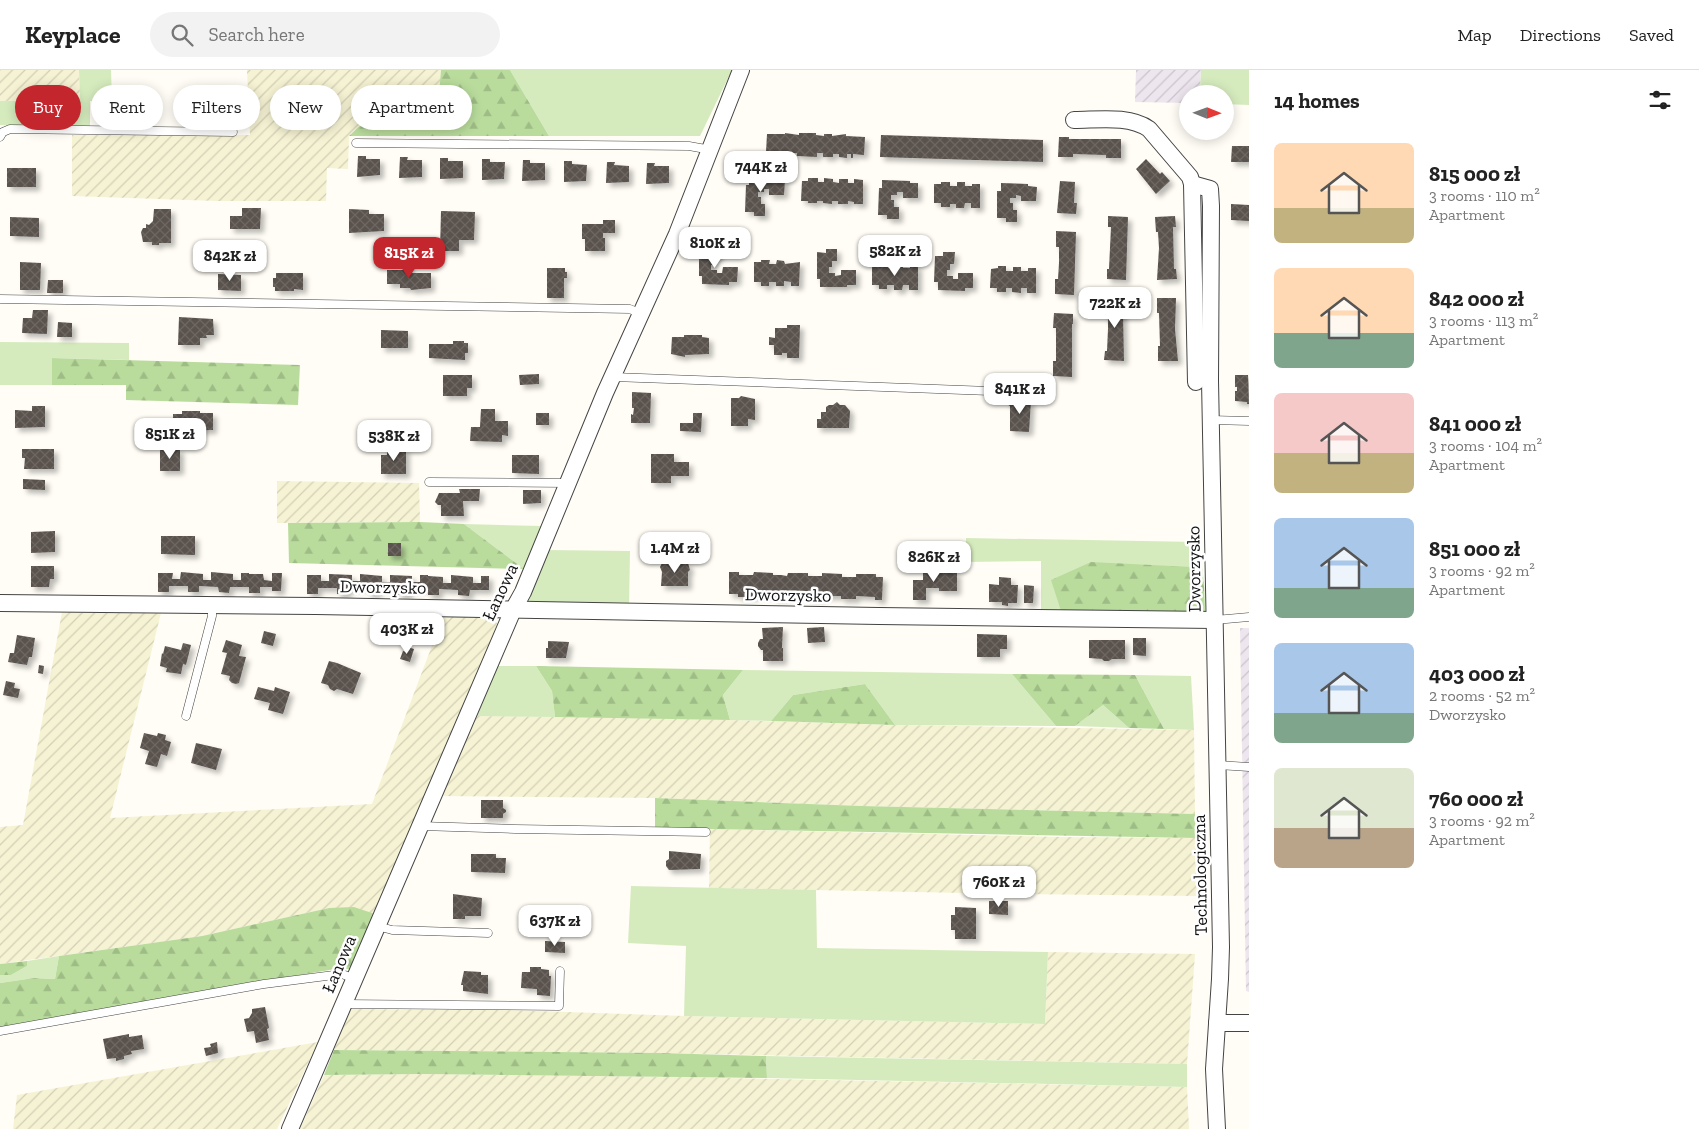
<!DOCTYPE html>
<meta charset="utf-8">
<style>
body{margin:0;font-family:"Zilla Slab",serif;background:#f2f2f2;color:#222;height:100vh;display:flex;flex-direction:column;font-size:19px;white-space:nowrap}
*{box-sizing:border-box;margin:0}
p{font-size:16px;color:#767676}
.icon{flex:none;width:28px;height:28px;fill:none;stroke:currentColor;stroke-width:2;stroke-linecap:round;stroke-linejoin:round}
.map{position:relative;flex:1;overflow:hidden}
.side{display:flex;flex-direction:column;background:#fff;width:450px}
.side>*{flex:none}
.hud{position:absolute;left:15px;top:15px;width:475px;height:45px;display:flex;gap:10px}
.needle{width:32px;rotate:91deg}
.fabs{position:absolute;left:1179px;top:15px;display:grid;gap:10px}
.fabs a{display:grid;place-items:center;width:55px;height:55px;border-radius:50%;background:#fff;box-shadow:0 2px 12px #0003;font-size:25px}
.price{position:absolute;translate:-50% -42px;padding:0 11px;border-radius:10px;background:#fff;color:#222;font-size:16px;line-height:32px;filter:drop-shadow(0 1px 2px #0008)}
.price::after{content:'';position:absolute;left:50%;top:30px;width:15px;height:11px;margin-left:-8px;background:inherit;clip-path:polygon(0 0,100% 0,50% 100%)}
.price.selected{background:#c4262e;color:#fff}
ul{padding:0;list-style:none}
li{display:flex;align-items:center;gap:15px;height:125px;padding:0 25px}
li span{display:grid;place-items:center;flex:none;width:140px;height:100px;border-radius:8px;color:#555}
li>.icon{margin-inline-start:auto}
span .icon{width:60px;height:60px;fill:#fffc;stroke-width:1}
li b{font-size:21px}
h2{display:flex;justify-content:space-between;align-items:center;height:60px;padding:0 25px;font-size:21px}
.pill{padding:0 18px;border-radius:22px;background:#fff;box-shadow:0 2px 12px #0003;font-size:18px;line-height:45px}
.pill.selected{background:#c4262e;color:#fff}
header{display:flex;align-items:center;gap:30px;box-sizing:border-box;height:70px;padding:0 25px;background:#fff;border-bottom:1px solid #e0e0e0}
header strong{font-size:24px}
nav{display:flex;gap:28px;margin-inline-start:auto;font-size:18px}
.search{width:350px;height:45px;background:#f2f2f2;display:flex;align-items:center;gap:12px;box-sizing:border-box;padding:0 18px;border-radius:28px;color:#767676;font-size:19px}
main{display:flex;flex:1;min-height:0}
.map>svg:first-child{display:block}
.industrial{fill:url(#industrial-furrows)}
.farmland{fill:url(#farmland-furrows)}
.grass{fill:#d5ebbd}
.forest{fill:url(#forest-firs)}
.building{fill:url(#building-cross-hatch);filter:url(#shadow)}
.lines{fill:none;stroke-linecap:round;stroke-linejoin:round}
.service-casing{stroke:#444;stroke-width:9}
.minor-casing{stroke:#444;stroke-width:18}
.service{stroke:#fff;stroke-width:8}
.minor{stroke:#fff;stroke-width:16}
.labels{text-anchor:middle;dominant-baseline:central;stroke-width:5;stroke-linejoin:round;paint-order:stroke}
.street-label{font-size:18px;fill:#111;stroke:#fff}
</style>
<header>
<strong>Keyplace</strong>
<div class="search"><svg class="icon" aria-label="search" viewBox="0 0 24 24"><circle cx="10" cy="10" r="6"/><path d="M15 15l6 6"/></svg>Search here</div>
<nav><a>Map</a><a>Directions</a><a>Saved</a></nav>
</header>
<main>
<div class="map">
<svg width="1249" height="1059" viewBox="0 0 1249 1059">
<defs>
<pattern id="industrial-furrows" width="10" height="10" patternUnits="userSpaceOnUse" patternTransform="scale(1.25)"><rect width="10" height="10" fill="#eee6ef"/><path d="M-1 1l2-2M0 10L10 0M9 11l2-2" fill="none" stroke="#cbc4cc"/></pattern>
<pattern id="farmland-furrows" width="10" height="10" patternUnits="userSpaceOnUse" patternTransform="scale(1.25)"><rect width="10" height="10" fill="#f6f3d4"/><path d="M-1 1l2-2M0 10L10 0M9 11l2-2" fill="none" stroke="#d2cfb5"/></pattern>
<pattern id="forest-firs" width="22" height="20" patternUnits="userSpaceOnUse" patternTransform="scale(1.25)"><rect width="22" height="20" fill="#b9dc9c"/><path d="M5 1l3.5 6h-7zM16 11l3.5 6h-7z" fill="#9ebc85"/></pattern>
<pattern id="building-cross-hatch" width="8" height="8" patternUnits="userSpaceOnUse" patternTransform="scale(1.25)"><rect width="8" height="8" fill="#5a524d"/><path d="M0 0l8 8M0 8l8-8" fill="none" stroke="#6d6662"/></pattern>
<filter id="shadow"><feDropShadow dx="4" dy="4" stdDeviation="2.5" flood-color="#0004"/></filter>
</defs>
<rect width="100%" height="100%" fill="#fffdf5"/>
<g class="industrial">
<polygon points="1136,0 1201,0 1200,24 1188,24 1187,33 1135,32"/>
<polygon points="1240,558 1249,558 1249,922 1246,921"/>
</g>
<g class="farmland">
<polygon points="0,0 79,0 80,30 0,31"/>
<polygon points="247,0 441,0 439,36 382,35 349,66 348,99 327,98 326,131 217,131 72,126 72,65 250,65"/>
<polygon points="277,411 419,413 420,452 277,453"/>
<polygon points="62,542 161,543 110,748 372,734 444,544 490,545 497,553 493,569 375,844 329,838 202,866 0,894 0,757 23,755"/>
<polygon points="477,646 665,648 895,655 1194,660 1195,744 862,736 655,728 441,726"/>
<polygon points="710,759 1063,767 1196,768 1197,826 1016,824 709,818"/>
<polygon points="1048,882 1195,884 1187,994 660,983 334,980 349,939 508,940 684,946 1045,954"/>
<polygon points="318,972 277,1059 13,1059 17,1025"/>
<polygon points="422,1004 677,1007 1187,1017 1189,1059 300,1059 324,1005"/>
</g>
<g class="grass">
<polygon points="79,0 111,0 112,32 90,31 90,59 0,55 0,31 80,30"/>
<polygon points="510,0 732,0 700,66 549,66"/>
<polygon points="1201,0 1249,0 1249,35 1225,34 1225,24 1200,24"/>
<polygon points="0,272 129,273 129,290 52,288 52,315 0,315"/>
<polygon points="464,454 542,456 524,499"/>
<polygon points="966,468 1199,472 1204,512 1192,497 1062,544 1041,545 1041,491 966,492"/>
<polygon points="546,480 630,481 629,538 534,535 527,530"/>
<polygon points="497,596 536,596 552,621 555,647 477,646"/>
<polygon points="743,600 1012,604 1056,656 895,655 865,614 793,625 771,651 730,650 723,625"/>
<polygon points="1135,605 1191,606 1194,660 1164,659"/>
<polygon points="1103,635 1129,658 1075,656"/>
<polygon points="631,816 816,820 817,878 1048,882 1045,954 684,946 686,876 628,873"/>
<polygon points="59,886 55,909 34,908 0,913 0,905 11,905 27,896 27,891"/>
<polygon points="766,986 1187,994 1187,1017 767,1008"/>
</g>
<g class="forest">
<polygon points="441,0 510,0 549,66 349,66 382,35 438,36"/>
<polygon points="52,288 300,295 298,335 126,330 126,315 52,315"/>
<polygon points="420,452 464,454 524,499 289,493 288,453"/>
<polygon points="1091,492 1192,497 1204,512 1205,541 1192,546 1062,544 1051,510"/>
<polygon points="536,596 743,600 723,625 730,650 555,647 552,621"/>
<polygon points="1012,604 1135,605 1164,659 1129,658 1103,635 1075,656 1056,656"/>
<polygon points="865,614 895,655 771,651 793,625"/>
<polygon points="655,728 862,736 1195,744 1196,768 655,758"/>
<polygon points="354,837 375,844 352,899 335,899 0,957 0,913 34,908 55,909 59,886 202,866 329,838"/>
<polygon points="27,891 27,896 11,905 0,905 0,894"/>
<polygon points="334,980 660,983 766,986 767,1008 422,1004 324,1005"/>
</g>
<g class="building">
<polygon points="189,17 207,17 207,20 214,20 213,39 188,38 188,31 186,31 186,24 189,24"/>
<polygon points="134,26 146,26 146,46 129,46 127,33 129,31 134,31"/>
<polygon points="785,63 799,65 799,63 816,63 816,65 824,66 824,64 832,64 832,66 846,64 846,66 865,67 864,85 853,84 853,88 851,88 851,84 847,84 847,88 839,87 839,84 833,84 833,87 823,87 823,83 817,83 817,87 797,86 797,83 791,83 791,86 783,86 783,83 779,83 779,85 777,85 777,82 766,82 767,64 785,64"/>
<polygon points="881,65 1043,70 1043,92 880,87"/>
<polygon points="1059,67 1069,67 1069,69 1121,69 1121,88 1106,88 1106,85 1073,84 1073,87 1058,87"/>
<polygon points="1232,76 1249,76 1249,92 1231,92"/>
<polygon points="358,86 366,86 366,89 380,89 380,105 357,107"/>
<polygon points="400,87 408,87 407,90 422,90 422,107 399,108"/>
<polygon points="440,88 448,88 448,91 463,91 463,108 440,109"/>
<polygon points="482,89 490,89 490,92 505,92 504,109 482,110"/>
<polygon points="1146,89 1160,104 1162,102 1170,111 1156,124 1136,99"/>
<polygon points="523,90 530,90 530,93 545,93 545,110 522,111"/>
<polygon points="564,91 572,91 572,94 587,95 586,111 564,112"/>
<polygon points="607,92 615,92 614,95 629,96 629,112 606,113"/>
<polygon points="647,93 655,93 654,96 669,96 669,113 646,114"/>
<rect x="7" y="98" width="29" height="19"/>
<polygon points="749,107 776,108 776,110 785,110 784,125 769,125 769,119 764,119 764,122 758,122 758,127 761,127 761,134 765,134 765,146 754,146 754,142 745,142 746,115 749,115"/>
<polygon points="808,108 818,108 818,112 824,112 824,108 833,109 833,112 839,113 839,109 848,109 848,113 854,113 854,109 863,110 863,134 854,134 854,132 848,131 848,134 838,134 838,131 832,131 832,134 823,133 823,131 817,131 817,133 808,133 808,131 801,131 802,111 808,111"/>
<polygon points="882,110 910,111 910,113 918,113 918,128 903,128 903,122 897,122 897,125 891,125 891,130 894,130 894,137 899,137 899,149 887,149 887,145 878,145 879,118 882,118"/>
<polygon points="1060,111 1075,112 1074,133 1077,133 1076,144 1057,143"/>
<polygon points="941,112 950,112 950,116 957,116 957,112 965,112 965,116 972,116 972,114 980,114 980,138 971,138 971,133 965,133 964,138 956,138 956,134 950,134 950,137 941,137 941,133 934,133 934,114 941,114"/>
<polygon points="1001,113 1028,114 1028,116 1037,117 1036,131 1021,131 1021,126 1016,125 1016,128 1010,128 1010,133 1013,133 1013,140 1017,140 1017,152 1006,152 1006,148 997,148 997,121 1001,121"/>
<polygon points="1231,134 1249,135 1249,151 1231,150"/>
<polygon points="242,138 261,138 260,159 230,159 230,146 242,146"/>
<polygon points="154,139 171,139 171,173 159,173 159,175 152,175 152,172 143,172 141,162 143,158 146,158 146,154 149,155 153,151"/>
<polygon points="349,139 369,140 369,144 384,144 384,161 349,163"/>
<polygon points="441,141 475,142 474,170 459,170 459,181 440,181"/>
<polygon points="1108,146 1128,147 1126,210 1107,209 1107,199 1109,199 1111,157 1108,157"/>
<polygon points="1175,146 1176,157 1173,157 1174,199 1176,199 1177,209 1157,210 1159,178 1158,162 1156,162 1155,147"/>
<polygon points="10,147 39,148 39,167 10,166"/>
<polygon points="603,150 615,150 615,163 603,163 603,168 605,168 605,181 585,181 585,169 582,169 582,154 603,154"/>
<polygon points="1056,161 1076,162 1074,225 1055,224 1055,209 1058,209 1059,193 1059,177 1056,177"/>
<polygon points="707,176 719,176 719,188 714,188 714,195 711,195 711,200 717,200 717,203 722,203 723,197 738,197 737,212 729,212 729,215 702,214 702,206 699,206 699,180 707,180"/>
<polygon points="826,179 837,179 837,191 832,191 832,197 829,197 829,203 835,203 835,206 841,205 841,200 856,200 856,215 847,215 847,217 820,217 820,209 817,209 817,182 826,183"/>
<polygon points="943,182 955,182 954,194 950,194 950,200 947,200 947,206 953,206 953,209 958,209 958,203 973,203 973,218 965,218 965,221 938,220 938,212 934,212 935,186 943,186"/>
<polygon points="761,190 770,190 769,194 776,194 777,190 784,191 785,194 800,192 799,216 791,216 791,212 784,211 784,216 776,216 776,212 769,212 769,216 761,216 761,212 754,212 754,192 761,192"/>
<polygon points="20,192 41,193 40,220 20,220"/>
<polygon points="879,194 888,194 888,198 895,198 895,194 903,194 903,198 910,198 910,195 918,196 918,220 909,220 909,215 903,215 902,220 894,220 894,215 887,215 887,219 879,219 879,215 872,215 872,196 879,196"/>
<polygon points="998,196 1006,196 1006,201 1013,201 1013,197 1021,197 1021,201 1028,201 1028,198 1036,198 1036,223 1027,223 1027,218 1021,218 1021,223 1012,222 1012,218 1006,218 1006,222 997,222 997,218 990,218 991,199 998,198"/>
<polygon points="547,198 565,198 565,202 567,202 567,208 564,208 564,228 547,228"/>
<polygon points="387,200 412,200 412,203 431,203 431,218 411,220 410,218 400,218 400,214 387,214"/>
<polygon points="276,203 303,203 303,220 294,219 294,221 275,221 275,217 273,217 273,208 276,208"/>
<polygon points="218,204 241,205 241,221 218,220"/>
<polygon points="48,210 63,210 63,223 47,223"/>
<polygon points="1106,227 1126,228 1125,243 1123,243 1124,291 1104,290 1105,281 1107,281 1108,259 1108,238 1105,238"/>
<polygon points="1157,228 1176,228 1175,259 1178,291 1158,291 1158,276 1160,276 1159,243 1157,243"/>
<polygon points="33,240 48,240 47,264 22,263 23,248 32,248"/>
<polygon points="1054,243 1073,244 1073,254 1072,254 1072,307 1053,306 1053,291 1056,291 1056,258 1053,258"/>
<polygon points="179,247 213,249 214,265 206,265 207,268 200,268 200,275 178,275"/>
<polygon points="58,252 72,253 72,267 57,267"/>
<polygon points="787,255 800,255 799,288 787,288 787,283 782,283 782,285 774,285 774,275 769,275 769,267 775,268 775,258 787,258"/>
<polygon points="381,260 408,261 408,278 381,278"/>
<polygon points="684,265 702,265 702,267 709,268 709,284 685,285 685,287 671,284 672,267 684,267"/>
<polygon points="453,271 464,271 464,273 468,273 468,283 465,283 465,290 429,288 429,274 453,274"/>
<polygon points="539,304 539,314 520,315 519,305"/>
<polygon points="443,305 472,305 472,318 467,318 467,326 443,326"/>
<polygon points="1235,305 1248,305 1249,334 1247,334 1247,332 1235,331 1235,321 1237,321 1237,317 1235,317"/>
<polygon points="632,322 651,323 650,353 631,353 631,344 633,345 634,338 632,338"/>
<polygon points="741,326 755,329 755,350 748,349 748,356 731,356 731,328 739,328"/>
<polygon points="1009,328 1015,328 1015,330 1031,331 1029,362 1010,361 1010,336 1007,334 1007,330"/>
<polygon points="837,332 840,335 845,335 850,341 849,358 817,358 817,349 821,349 821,342 826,342 826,337 829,335 833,335"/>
<polygon points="32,336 45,336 45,357 15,358 15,340 32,341"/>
<polygon points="481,339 495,339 495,351 508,351 508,366 502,365 502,372 470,371 471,357 480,357"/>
<polygon points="182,341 200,341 200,343 213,343 213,360 176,361 176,354 173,354 173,344 182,344"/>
<rect x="536" y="343" width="13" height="12"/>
<polygon points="693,343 702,343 701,362 680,361 680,353 693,353"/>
<polygon points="22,379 54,379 54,399 24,399 25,388 22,388"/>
<rect x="160" y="379" width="20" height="22"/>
<polygon points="387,379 406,379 406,404 381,404 381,385 387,385"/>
<polygon points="651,384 674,384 674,392 689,392 689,406 671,406 671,413 651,413"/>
<polygon points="512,385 539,385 539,404 512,403"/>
<polygon points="23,409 45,410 45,420 23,419"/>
<polygon points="459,419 480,419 479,431 463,431 464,446 441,446 441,435 438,435 435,432 439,423 460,423"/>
<polygon points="523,420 541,420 541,433 523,434"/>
<polygon points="55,461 55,482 31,483 31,462"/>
<polygon points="161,466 195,466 195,485 161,484"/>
<rect x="388" y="473" width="13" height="13"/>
<polygon points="662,493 688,493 690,500 688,502 688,516 661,516 662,502 660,497"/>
<polygon points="31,496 54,496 54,509 50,509 49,517 31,517"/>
<polygon points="923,499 940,499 940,502 957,502 957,521 939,521 939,518 926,518 926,530 913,530 913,510 923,510"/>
<polygon points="181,502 203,504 203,510 211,510 211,502 233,504 233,510 241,510 241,503 249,503 249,504 263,504 264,510 272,511 272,503 282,503 281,521 272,521 272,517 260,517 260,523 249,523 249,517 230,517 229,523 219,522 218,517 199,516 199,522 188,522 188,516 169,516 169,522 158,522 158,503 173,503 172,509 180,509"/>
<polygon points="729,502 739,502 739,505 753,505 754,502 773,503 773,505 781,505 787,506 788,503 808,503 808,506 822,506 822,503 842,504 842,507 856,507 856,504 876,504 876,507 883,507 882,530 875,530 875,527 856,526 856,529 841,529 841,526 822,526 822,529 807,528 807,526 788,525 788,528 772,528 773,525 754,525 754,527 738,527 738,524 729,524"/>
<polygon points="329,504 352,505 352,511 360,511 360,504 382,506 382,512 390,512 390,505 412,506 412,512 420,512 420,505 428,505 428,506 443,507 443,513 451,513 451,505 473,507 473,513 481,513 481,506 489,506 489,520 470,520 469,526 458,525 458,520 439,519 439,525 428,525 428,519 409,519 409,525 398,525 398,519 378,519 378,524 367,524 367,518 348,518 348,524 337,524 337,518 318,518 318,524 307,524 307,505 321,505 321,511 329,511"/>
<polygon points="999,507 1011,508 1011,515 1018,515 1017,533 1008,533 1008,536 1002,535 1002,532 989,532 989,514 999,515"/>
<polygon points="1024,515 1034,516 1033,533 1024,533"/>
<polygon points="783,557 782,578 783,578 783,591 763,591 763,580 761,580 758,576 758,573 760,569 763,569 762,558"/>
<polygon points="824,557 825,572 808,573 807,558"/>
<polygon points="264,561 276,564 273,576 261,573"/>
<polygon points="977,564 1007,565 1007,579 1000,579 1000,587 977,587"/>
<polygon points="17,565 35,568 32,587 29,587 27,595 8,592 10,583 14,583"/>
<polygon points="1133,568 1146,568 1146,586 1133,585"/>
<polygon points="226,570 242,575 239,586 246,587 239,613 236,614 232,613 229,610 230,606 221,604 227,583 222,582"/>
<polygon points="1089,570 1125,570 1125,589 1112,589 1109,591 1104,591 1102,589 1089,588"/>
<polygon points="548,571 569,572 566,588 546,588 546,578 548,578"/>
<polygon points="183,573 191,575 186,595 183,594 181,604 166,602 167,598 160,596 162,583 163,584 165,576 181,580"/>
<polygon points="408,577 414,579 410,592 400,589 403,581 406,582"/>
<polygon points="329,591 337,593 361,603 353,624 337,619 334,621 330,619 328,615 321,613"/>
<polygon points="39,595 44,596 43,604 38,603"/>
<polygon points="6,611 15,613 14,618 20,619 18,628 3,625"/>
<polygon points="258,617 274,621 275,617 290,622 283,644 268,640 270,633 254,629"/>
<polygon points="144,663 157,666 158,663 166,665 165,670 171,672 167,686 161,684 157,697 145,694 149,681 140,678"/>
<polygon points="196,673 222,679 216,700 191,693"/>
<polygon points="481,730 503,730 503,738 506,740 506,742 503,744 503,748 481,748"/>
<polygon points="669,781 701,784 700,799 669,800 666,796 666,791 669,789"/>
<polygon points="471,784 496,784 496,788 506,788 505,803 471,802"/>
<polygon points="453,824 482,828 481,846 465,846 465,849 453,849"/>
<polygon points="989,831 1008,831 1008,845 989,844"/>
<polygon points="955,837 976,838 976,869 955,869 955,860 951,860 951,845 955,845"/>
<polygon points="545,871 565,872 565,883 545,882"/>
<polygon points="530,897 541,897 541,899 549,900 549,906 551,906 550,926 537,925 537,919 521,918 522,902 530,902"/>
<polygon points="464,901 481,902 481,905 488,905 488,924 463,921 463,915 461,915"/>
<polygon points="265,937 269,958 267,959 269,970 256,973 254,961 247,962 244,949 249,948 252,943 252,939"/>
<polygon points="129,964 129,967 142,965 144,979 131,981 132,984 124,986 124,989 116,991 116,988 107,989 103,969"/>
<polygon points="217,972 218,983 206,986 204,978 211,977 210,974"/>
</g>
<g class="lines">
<defs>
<g id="service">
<polyline points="0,67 3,62 10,59 233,62"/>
<polyline points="356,73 689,76 711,80"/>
<polyline points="0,229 630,239 641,244"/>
<polyline points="613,307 990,321"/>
<polyline points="1211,350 1249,351"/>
<polyline points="429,412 568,413"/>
<polyline points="1215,550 1249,547"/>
<polyline points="186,646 212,546 212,535"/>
<polyline points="1218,695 1249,697"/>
<polyline points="420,756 515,759 706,762"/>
<polyline points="377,856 392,860 488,863"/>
<polyline points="344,934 559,936 560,901"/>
<polyline points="0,961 264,914 342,904 355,909"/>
</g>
<g id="minor">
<path d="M 1074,50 C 1098,50 1129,45 1149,59 L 1190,107 L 1192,114 L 1196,312"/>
<polyline points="1192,114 1210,119 1211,136 1210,311 1221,877 1220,909 1214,999 1217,1059"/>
<polyline points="0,533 316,536 879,546 1215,550"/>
<polyline points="1217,953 1249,953"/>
<polyline points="290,1059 513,540 523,522 605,323 677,164 741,0"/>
</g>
</defs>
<use href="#service" class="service-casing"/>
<use href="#minor" class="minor-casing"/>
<use href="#service" class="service"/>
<use href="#minor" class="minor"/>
</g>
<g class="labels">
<g class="street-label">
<text transform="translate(1194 499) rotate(-91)">Dworzysko</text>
<text transform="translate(383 517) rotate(1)">Dworzysko</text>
<text transform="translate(500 522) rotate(-65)">Łanowa</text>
<text transform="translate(788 525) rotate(1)">Dworzysko</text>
<text transform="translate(1200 805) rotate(-91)">Technologiczna</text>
<text transform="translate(339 894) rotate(-67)">Łanowa</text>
</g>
</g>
</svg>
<div class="fabs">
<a><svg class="needle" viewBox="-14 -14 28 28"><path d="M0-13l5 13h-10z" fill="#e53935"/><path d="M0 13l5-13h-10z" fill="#767676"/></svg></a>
</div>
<b class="price" style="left:761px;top:123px">744K zł</b>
<b class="price" style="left:715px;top:199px">810K zł</b>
<b class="price" style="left:895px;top:207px">582K zł</b>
<b class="price selected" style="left:409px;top:209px">815K zł</b>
<b class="price" style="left:230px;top:212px">842K zł</b>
<b class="price" style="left:1115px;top:259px">722K zł</b>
<b class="price" style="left:1020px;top:345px">841K zł</b>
<b class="price" style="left:170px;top:390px">851K zł</b>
<b class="price" style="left:394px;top:392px">538K zł</b>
<b class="price" style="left:675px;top:504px">1.4M zł</b>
<b class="price" style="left:934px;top:513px">826K zł</b>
<b class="price" style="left:407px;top:585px">403K zł</b>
<b class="price" style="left:999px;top:838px">760K zł</b>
<b class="price" style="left:555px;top:877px">637K zł</b>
<div class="hud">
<a class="pill selected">Buy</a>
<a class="pill">Rent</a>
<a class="pill">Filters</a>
<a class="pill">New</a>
<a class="pill">Apartment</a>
</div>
</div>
<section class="side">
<h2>14 homes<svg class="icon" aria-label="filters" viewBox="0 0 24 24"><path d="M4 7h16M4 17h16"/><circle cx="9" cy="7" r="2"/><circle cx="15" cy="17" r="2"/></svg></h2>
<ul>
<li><span style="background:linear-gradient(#ffd9b3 65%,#c2b280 0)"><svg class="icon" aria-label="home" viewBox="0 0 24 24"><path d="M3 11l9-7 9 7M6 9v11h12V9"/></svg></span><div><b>815 000 zł</b><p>3 rooms · 110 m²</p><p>Apartment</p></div></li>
<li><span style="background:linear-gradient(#ffd9b3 65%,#7fa58c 0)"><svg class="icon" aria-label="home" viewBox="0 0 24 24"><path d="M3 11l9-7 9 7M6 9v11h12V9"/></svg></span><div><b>842 000 zł</b><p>3 rooms · 113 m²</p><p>Apartment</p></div></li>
<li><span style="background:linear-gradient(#f6c9c9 60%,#c2b280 0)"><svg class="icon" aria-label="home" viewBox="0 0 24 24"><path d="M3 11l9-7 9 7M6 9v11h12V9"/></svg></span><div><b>841 000 zł</b><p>3 rooms · 104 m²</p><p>Apartment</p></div></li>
<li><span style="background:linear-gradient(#a9c7e8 70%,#7fa58c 0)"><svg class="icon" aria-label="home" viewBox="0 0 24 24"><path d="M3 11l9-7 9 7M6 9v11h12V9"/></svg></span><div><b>851 000 zł</b><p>3 rooms · 92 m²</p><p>Apartment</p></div></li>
<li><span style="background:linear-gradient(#a9c7e8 70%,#7fa58c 0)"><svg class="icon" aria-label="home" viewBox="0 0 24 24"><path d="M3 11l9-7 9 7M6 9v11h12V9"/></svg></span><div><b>403 000 zł</b><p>2 rooms · 52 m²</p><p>Dworzysko</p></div></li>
<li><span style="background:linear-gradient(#dfe7d0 60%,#b9a48a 0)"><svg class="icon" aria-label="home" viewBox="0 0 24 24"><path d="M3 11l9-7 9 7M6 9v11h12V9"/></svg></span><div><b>760 000 zł</b><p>3 rooms · 92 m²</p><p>Apartment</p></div></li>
</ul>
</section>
</main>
